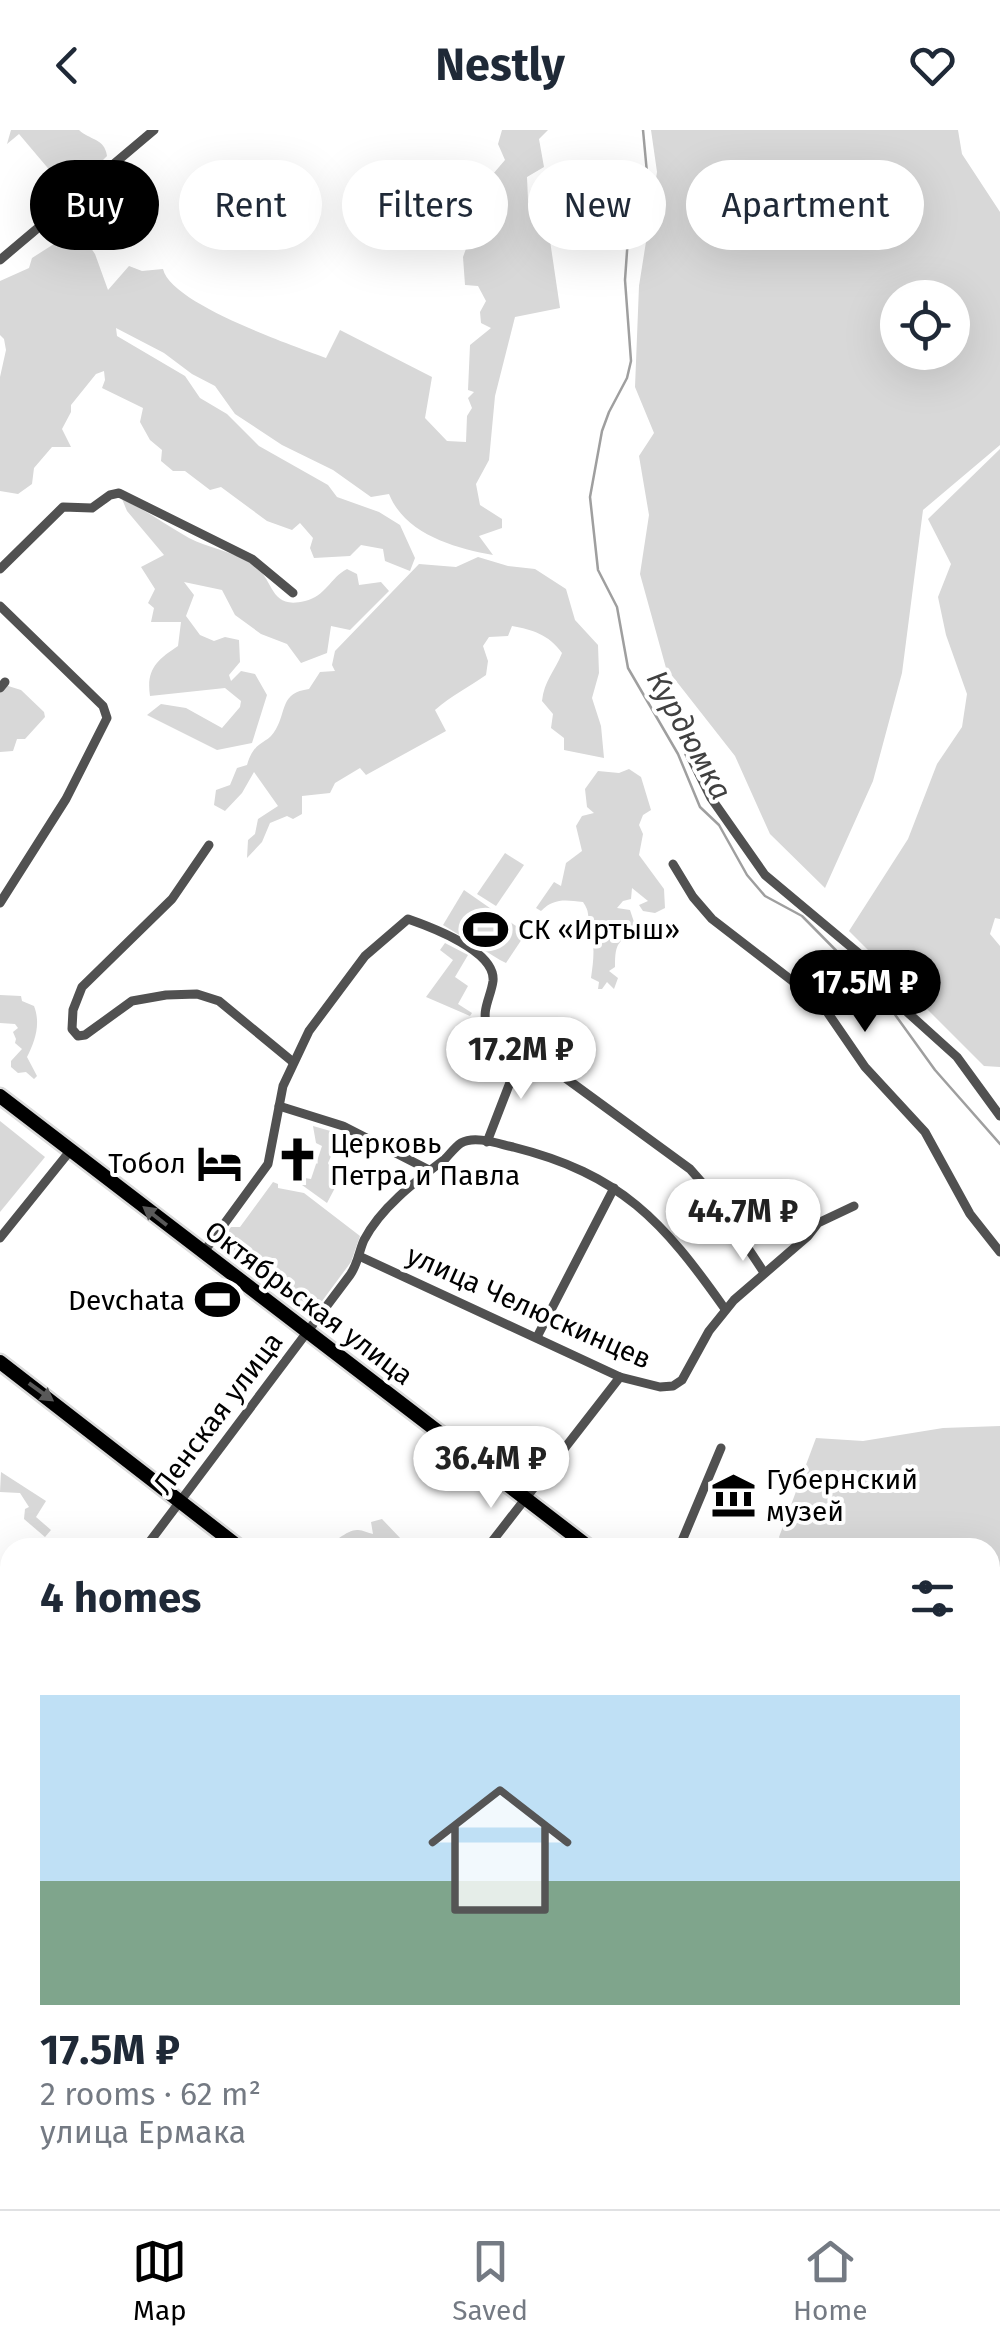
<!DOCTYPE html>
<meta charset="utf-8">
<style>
body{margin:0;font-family:"Fira Sans",sans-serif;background:#f6f6f7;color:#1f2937;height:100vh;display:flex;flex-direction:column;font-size:38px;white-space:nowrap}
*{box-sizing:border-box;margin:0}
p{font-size:32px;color:#747a83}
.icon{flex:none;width:55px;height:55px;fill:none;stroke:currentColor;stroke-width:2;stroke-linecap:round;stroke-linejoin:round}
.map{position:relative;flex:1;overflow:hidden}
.panel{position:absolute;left:0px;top:1408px;width:1000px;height:672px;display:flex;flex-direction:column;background:#fff;border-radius:30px 30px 0 0;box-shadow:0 10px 40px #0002}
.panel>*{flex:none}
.guide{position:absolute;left:30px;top:30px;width:940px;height:90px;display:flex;gap:20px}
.tools{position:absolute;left:880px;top:150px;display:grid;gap:20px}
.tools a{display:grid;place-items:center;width:90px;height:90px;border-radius:50%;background:#fff;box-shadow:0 10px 40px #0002;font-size:50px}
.price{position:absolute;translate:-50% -85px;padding:0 22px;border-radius:35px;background:#fff;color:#222;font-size:32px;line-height:65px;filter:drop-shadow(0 2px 5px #0008)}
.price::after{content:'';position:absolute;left:50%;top:60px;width:30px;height:22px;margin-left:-15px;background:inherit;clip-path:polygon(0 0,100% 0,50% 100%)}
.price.selected{background:#000;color:#fff}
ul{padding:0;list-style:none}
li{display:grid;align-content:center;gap:20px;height:530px;padding:0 40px}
li span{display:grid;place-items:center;height:310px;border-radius:0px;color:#555}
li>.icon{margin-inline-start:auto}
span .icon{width:180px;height:180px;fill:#fffc;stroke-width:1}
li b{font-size:42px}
h2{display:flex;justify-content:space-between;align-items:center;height:120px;padding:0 40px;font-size:42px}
.chip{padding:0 35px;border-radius:45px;background:#fff;box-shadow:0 10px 40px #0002;font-size:35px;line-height:90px}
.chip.selected{background:#000;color:#fff}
header{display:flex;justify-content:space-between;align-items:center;height:130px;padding:0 40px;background:#fff;font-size:45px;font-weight:700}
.tab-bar{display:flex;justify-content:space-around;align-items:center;height:140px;border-top:2px solid #e0e1e3;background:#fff;font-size:28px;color:#747a83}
.tab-bar a{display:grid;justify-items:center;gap:5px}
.tab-bar .selected{color:#000}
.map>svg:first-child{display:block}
.green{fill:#d8d8d8;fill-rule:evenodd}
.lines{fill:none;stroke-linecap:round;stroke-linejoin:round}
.stream{stroke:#9f9f9f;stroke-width:2.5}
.primary-casing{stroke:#dbdbdb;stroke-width:19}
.street{stroke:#515151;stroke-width:9}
.secondary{stroke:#1e1e1e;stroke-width:11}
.primary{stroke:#000;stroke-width:14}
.oneway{fill:#595959}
.labels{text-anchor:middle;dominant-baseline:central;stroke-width:8;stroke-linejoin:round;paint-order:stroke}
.poi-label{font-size:28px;fill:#000;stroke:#fff;text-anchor:start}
.street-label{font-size:28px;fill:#000;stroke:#fff}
.water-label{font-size:30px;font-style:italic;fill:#404040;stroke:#fff}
</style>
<header><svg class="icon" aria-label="back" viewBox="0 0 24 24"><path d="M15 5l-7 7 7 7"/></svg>Nestly<svg class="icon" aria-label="heart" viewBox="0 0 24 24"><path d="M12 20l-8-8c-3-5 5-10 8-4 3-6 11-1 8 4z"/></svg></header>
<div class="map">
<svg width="1000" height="2079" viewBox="0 0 1000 2079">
<rect width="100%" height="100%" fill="#fff"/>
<g class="green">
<path d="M 11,0 L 79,0 C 89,10 105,8 107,26 L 74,59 L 63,56 L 19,4 L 7,14 Z"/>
<path d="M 502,0 L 548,0 L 539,9 L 544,37 L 527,47 L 528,70 L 548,97 L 560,178 L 515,187 L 495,266 L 489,330 L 476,354 L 480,375 L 502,389 L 502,398 L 479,406 L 493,425 C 454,418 405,404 389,364 L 371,367 L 333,340 L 282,315 L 235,284 L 215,256 L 192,244 L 164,223 L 116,198 L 117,206 L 185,246 L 200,268 L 227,284 L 259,316 L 328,355 L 337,367 L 379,382 L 400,395 L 415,428 L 410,441 L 385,431 L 383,419 L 361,415 L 350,426 L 314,428 L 310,418 L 313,408 L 300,393 L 292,400 L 267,391 L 221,357 L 210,360 L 185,341 L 173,341 L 161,331 L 162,320 L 150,310 L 140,292 L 143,278 L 102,258 L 105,250 L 104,241 L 96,244 L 71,275 L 71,282 L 62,299 L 71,317 L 52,317 L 34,338 L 32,354 L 18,364 L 0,361 L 0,247 L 6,220 L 4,209 L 0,205 L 0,151 L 29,138 L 32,128 L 57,112 L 61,100 L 75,95 L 95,124 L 108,160 L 129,136 L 142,141 L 163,139 C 171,174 292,215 326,228 L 340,200 L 432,247 L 425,288 L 447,311 L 466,312 L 467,286 L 472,278 L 468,268 L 474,262 L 468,260 L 470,215 L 491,198 L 481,193 L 480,182 L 486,171 L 478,156 L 465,155 L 463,127 L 475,94 L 488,93 L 494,77 L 481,58 L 505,30 L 498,14 Z"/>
<path d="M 651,0 L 958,0 L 962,24 L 1000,82 L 1000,315 L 923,380 L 902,543 L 873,651 L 825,758 L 770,704 L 735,626 L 666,538 L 640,444 L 649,385 L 639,326 L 654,303 L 635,257 L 639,156 L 657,42 ZM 898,168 L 952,168 L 952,222 L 898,222 Z"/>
<polygon points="1000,319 1000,789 995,788 990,804 1000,816 1000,937 984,936 849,801 908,709 937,634 962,597 967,564 946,505 938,467 951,434 928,389"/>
<path d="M 122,369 C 146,380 166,395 189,408 C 208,418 233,421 254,435 C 275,450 269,480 305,471 C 326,466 330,448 347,439 L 357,444 L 359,455 L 381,452 L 389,461 L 350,500 L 331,496 L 327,523 L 301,533 L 287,514 L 261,504 L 235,485 L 222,460 L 184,452 L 194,465 L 186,486 L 200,505 L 214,511 L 225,507 L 239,510 L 240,532 L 229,545 L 231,551 L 241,541 L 255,544 L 267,565 L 252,613 L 217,620 L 147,585 L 161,574 L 186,578 L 222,598 L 240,577 L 241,571 L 225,558 L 150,566 C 146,539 157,530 178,516 L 181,492 L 151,492 L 154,478 L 148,473 L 155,459 L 141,437 L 164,425 L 127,381 Z"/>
<path d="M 478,427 L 508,436 L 535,439 L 566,459 L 575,490 L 598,515 L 599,543 L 592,568 L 601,596 L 604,628 L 564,620 L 564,608 L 551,598 L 553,584 L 542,571 C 544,551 555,541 562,523 C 548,504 533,500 512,496 L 508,506 L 489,507 L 483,516 L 488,531 L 486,545 C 468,558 452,565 435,580 L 446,601 L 366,645 L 360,638 L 335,653 L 330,663 L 302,666 L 302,684 L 293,689 L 287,686 L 270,693 L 262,712 L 247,728 L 248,710 L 255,704 L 258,689 L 278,676 L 254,642 L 242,663 L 225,681 L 214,675 L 216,660 L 230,655 L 237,638 L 247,635 C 255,608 267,616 276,599 C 287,580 280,563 309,559 L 320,542 L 335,541 L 332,535 L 335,521 L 419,434 L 456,437 Z"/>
<polygon points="5,555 21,560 44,582 45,587 25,609 17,609 13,621 0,622 0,563"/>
<path d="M 629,639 L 641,647 L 651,680 L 643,685 L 639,695 L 643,704 L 639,725 L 664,759 L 665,778 L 655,783 L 643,781 L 639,775 L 648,771 L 632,758 L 631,769 L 623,771 L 617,778 L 630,780 L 636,798 C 619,814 615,810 615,837 L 609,841 L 618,848 L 614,859 L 607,852 L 602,859 L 598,859 L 599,852 L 591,848 C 594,828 595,816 590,796 C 587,785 590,782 583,772 C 565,770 554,768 541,781 L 536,778 L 554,752 L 561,756 L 566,733 L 582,721 L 576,696 L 582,686 L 594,683 L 587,677 L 585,659 L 598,641 L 619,643 Z"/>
<polygon points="505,723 524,735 496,776 477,764"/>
<polygon points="464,760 526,803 506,833 500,830 443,795"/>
<polygon points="445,813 468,825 455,847 468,856 458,874 472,883 470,886 426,867 453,830 440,820"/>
<path d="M 0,865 L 21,866 L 22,871 L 34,876 C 41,894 35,911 27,927 L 37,946 L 34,949 L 26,942 L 18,943 L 11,937 L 11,931 L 22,919 L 15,913 L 16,909 L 13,902 L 18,898 L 15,894 L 0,893 Z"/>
<polygon points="0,991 45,1027 0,1082"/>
<polygon points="313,996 341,1004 328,1033 337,1054 327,1073 302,1055 305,1048 311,1049 322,1016 316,1013"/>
<polygon points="273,1052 278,1054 278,1058 304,1063 360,1106 351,1132 311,1186 218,1114 231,1097 240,1097"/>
<polygon points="1000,1296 1000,1437 990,1436 990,1418 862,1418 820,1411 810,1417 783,1416 779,1407 816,1308 863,1311 943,1298"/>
<polygon points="1,1342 46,1371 36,1387 51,1400 45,1407 24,1389 25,1379 29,1377 20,1363 0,1362"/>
<path d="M 382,1389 L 401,1409 L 395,1415 L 397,1417 L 325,1417 C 332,1414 348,1399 358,1400 C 363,1400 368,1403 373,1404 L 371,1392 Z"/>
<polygon points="1000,2002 1000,2079 946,2079 952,2070 990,2070 990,2016"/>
</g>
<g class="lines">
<polyline class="stream" points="643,0 647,43 629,93 625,150 631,231 627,248 609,282 602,301 590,367 598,440 617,477 628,538 678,624 700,677 719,695 747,745 765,766 802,786 883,868 935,940 1000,1014"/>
<defs>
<g id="primary">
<polyline points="0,966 590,1418"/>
<polyline points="0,1232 240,1418"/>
</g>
</defs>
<use href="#primary" class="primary-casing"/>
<g class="street">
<polyline points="0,130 154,0"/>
<polyline points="0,439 63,377 92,378 110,365 119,363 252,429 293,463"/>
<polyline points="0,476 103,576 107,588 66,669 0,773"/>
<polyline points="0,558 5,552"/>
<polyline points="689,624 711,668 765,745 881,842 906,881 957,927 1000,986"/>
<polyline points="209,715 172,769 82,857 73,880 72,899 78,906 85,905 132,871 166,865 197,864 219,871 293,932"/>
<polyline points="673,734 693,767 712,789 821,873 865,937 925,1002 970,1084 1000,1122"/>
<polyline points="279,976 343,996 429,1040"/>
<polyline points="487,1012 523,919"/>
<polyline points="0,1108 70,1021"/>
<path d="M 203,1123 L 268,1034 L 283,956 L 309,901 L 365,826 L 408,789 C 431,797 496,821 493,851 C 491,867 480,882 488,897 L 549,936 L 690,1039 L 712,1064 L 763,1141"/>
<polyline points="359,1126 620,1247 660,1257 673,1256 682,1250 709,1201 734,1170 808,1106 818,1093 854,1076"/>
<polyline points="537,1207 614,1058"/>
<path d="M 145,1418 L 350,1145 C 358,1134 359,1121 364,1110 C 381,1077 416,1051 445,1029 C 450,1024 455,1017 461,1013 C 475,1005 499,1014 513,1017 C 621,1044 663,1091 725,1179"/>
<polyline points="487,1418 620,1247"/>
<polyline points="679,1418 721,1318"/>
<polyline points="0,1496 10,1504"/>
<polyline points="0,1601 10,1589"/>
<polyline points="0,1809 10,1812"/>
<polyline points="308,2070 337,2079"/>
</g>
<polyline class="secondary" points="990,1472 1000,1474"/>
<use href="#primary" class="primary"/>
</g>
<defs><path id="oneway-solid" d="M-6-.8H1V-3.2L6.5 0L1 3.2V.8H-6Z" transform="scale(2.5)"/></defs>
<g class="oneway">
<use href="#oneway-solid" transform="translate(155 1086) rotate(-142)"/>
<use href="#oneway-solid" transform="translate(41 1262) rotate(36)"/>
</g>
<defs>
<symbol id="stadium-bare" viewBox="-9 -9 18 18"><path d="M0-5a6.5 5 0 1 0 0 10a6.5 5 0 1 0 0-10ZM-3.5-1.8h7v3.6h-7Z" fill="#000" stroke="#fff" stroke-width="2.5" paint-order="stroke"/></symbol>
<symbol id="church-bare" viewBox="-9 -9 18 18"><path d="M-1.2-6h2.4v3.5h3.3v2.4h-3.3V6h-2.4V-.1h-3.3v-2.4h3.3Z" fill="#000" stroke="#fff" stroke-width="2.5" paint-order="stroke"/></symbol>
<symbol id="hotel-bare" viewBox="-9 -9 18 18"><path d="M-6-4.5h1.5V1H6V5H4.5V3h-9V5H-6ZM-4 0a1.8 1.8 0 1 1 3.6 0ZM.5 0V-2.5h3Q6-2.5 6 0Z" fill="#000" stroke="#fff" stroke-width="2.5" paint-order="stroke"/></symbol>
<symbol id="museum-bare" viewBox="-9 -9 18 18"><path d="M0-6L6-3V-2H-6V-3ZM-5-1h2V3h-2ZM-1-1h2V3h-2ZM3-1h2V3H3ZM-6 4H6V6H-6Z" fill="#000" stroke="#fff" stroke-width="2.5" paint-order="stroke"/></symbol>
</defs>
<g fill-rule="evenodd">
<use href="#stadium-bare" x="454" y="768" width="63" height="63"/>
<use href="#church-bare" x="266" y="998" width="63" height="63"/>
<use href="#hotel-bare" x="188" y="1002" width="63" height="63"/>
<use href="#stadium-bare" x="186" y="1138" width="63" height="63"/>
<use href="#museum-bare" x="702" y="1334" width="63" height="63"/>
</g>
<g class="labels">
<g class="poi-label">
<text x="518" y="799">СК «Иртыш»</text>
<text x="330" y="1013">Церковь<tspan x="330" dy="32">Петра и Павла</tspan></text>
<text x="186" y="1033" text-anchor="end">Тобол</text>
<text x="185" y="1170" text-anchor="end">Devchata</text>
<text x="766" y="1349">Губернский<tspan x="766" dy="32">музей</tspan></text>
</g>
<g class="street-label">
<text transform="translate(309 1173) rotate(37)">Октябрьская улица</text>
<text transform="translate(529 1177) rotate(24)">улица Челюскинцев</text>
<text transform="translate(218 1283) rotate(-53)">Ленская улица</text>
</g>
<g class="water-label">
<text transform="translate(689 605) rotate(61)">Курдюмка</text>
</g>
</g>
</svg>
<div class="tools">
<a><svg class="icon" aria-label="locate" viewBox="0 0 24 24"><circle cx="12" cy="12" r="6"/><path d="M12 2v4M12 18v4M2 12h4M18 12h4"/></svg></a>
</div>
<b class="price selected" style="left:865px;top:905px">17.5M ₽</b>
<b class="price" style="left:521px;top:972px">17.2M ₽</b>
<b class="price" style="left:743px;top:1134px">44.7M ₽</b>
<b class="price" style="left:491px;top:1381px">36.4M ₽</b>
<div class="guide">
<a class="chip selected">Buy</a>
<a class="chip">Rent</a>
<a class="chip">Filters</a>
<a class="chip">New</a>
<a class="chip">Apartment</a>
</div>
<section class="panel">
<h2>4 homes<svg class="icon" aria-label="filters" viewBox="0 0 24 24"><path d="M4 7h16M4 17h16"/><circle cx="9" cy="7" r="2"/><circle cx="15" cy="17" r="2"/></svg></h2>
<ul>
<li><span style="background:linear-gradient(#bfe0f5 60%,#7fa58c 0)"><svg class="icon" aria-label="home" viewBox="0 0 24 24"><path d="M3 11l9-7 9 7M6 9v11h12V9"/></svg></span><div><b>17.5M ₽</b><p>2 rooms · 62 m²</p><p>улица Ермака</p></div></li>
</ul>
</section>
</div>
<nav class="tab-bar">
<a class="selected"><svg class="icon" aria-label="map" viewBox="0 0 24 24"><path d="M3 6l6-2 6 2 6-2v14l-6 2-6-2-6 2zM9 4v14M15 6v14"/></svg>Map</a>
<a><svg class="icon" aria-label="saved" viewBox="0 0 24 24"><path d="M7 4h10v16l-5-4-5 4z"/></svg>Saved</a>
<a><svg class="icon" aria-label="home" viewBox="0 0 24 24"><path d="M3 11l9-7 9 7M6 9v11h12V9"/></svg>Home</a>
</nav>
